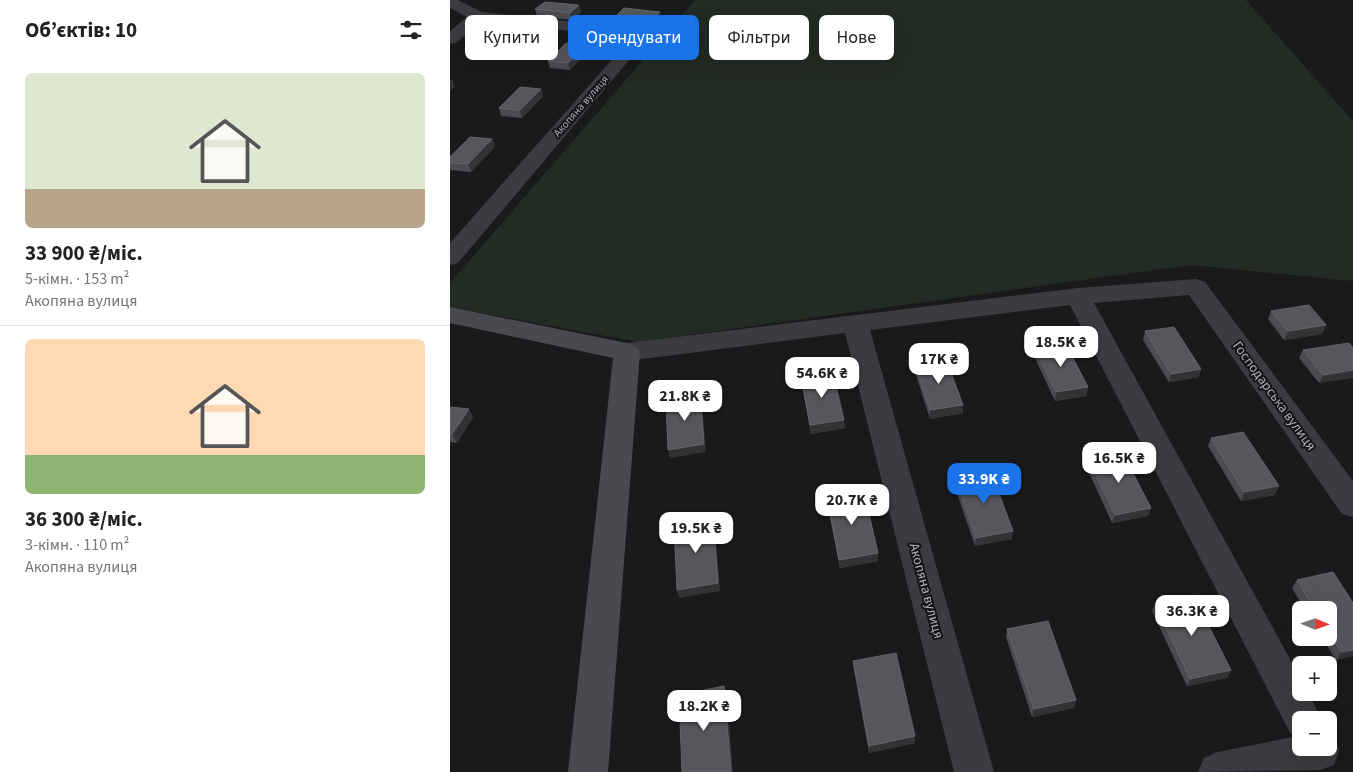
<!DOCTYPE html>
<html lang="uk">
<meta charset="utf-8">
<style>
body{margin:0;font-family:"Source Sans 3",sans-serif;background:#f6f6f6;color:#222;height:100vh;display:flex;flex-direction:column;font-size:19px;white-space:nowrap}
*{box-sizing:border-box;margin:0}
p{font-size:16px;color:#767676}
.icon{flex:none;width:28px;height:28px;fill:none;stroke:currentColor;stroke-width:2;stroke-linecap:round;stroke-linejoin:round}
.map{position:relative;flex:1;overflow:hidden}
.panel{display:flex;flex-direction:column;background:#fff;width:450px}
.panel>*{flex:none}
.top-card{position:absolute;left:15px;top:15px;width:475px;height:45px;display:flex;gap:10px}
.needle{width:32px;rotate:92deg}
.fabs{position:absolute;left:842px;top:601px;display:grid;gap:10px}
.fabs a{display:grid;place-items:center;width:45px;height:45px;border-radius:8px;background:#fff;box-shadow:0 5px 20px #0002;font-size:25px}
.price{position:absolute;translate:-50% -42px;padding:0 11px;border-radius:10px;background:#fff;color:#222;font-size:16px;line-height:32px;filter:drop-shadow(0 1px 2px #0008)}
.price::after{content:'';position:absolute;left:50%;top:30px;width:15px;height:11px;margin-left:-8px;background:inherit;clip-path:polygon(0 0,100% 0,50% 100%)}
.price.selected{background:#1a73e8;color:#fff}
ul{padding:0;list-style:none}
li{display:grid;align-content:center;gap:10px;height:265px;padding:0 25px}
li+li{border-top:1px solid #e0e0e0}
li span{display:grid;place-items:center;height:155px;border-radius:8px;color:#555}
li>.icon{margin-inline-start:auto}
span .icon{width:90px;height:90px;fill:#fffc;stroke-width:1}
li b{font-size:21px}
h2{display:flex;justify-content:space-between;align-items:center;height:60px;padding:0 25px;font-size:21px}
.tag{padding:0 18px;border-radius:8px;background:#fff;box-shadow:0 5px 20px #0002;font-size:18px;line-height:45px}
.tag.selected{background:#1a73e8;color:#fff}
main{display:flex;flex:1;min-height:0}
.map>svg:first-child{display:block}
.green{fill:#232b25}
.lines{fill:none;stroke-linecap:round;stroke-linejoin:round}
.minor{fill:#3b3b40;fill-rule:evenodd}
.secondary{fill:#494950;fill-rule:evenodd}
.wall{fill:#4b4b50}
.shaded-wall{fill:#333336}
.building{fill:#56565b;stroke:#64646a}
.labels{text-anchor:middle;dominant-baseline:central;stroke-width:4;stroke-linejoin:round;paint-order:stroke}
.far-street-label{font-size:11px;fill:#adafba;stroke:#141416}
.street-label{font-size:14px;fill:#adafba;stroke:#141416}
</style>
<main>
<section class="panel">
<h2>Об’єктів: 10<svg class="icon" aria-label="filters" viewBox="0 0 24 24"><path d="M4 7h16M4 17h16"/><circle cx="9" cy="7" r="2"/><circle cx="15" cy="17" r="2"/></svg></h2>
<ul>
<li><span style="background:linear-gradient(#dfe7d0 75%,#b9a48a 0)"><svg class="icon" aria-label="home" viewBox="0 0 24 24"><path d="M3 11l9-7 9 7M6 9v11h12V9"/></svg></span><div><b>33 900 ₴/міс.</b><p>5-кімн. · 153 m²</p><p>Акопяна вулиця</p></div></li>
<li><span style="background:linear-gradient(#ffd9b3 75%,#8fb573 0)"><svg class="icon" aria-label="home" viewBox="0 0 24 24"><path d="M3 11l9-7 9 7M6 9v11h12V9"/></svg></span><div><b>36 300 ₴/міс.</b><p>3-кімн. · 110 m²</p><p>Акопяна вулиця</p></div></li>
</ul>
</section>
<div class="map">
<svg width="903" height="772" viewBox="0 0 903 772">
<rect width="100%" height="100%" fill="#1a191b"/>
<polygon class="green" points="245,0 796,0 903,121 903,281 741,265 188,342 0,307 0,283"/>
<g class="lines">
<g class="minor">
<polygon points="0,0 8,0 32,12 193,29 199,30 201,34 8,263 0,265 0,243 181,38 32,21 6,43 0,44 0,31 17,17 0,8"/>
<polygon points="746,279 755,282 903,481 903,517 892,514 739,295 644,303 851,679 851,692 858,692 872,720 851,720 851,748 879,748 879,733 884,737 889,751 884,765 870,770 748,772 754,758 768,752 848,736 840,733 620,305 420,330 544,772 504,772 395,333 177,361 168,358 164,352 168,346 177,343 628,288"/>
</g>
<polygon class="secondary" points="0,307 177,343 186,346 190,352 158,772 118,772 163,358 0,323"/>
</g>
<g class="wall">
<polygon points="129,5 131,12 122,20 87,16 85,9"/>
<polygon points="166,16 211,19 203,27 167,23"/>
<polygon points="137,52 120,70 100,68 98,61"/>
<polygon points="91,89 93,96 72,118 51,116 49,108"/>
<polygon points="42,139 45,147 21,172 0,170 0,157"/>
<polygon points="821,311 876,325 872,334 834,340 818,319"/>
<polygon points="695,331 749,377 719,382 693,340"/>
<polygon points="585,348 638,387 636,396 605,401 584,356"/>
<polygon points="903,348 869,383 849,358 853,350"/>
<polygon points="465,364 513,405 513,413 480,419 465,372"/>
<polygon points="351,378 394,420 395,428 361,434"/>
<polygon points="0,407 23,417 7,443 0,442"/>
<polygon points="761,438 825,495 791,501 758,446"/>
<polygon points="638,458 701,508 698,516 662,523 636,466"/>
<polygon points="506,478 562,539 525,546 505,487"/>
<polygon points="377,498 428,561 390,568 378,507"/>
<polygon points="883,572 903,603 903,656 886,660 872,638 879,638 879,610 855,610 842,588 847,580"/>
<polygon points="705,603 781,670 777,678 737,686 702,611"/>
<polygon points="557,629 624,708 582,717 556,637"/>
<polygon points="403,661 465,743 419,753 404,669"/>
</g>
<g class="shaded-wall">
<polygon points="129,5 131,12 122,20 120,13"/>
<polygon points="210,12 211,19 203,27 202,20"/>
<polygon points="136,44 137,52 120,70 118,63"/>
<polygon points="2,79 5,87 0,91 0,81"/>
<polygon points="91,89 93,96 72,118 70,110"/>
<polygon points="42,139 45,147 21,172 18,164"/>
<polygon points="876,325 872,334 834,340 838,331"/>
<polygon points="751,369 749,377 719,382 721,374"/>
<polygon points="903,370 903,378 869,383 873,375"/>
<polygon points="638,387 636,396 605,401 606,392"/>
<polygon points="250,394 252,403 256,452 220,458 218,450"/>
<polygon points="513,405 513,413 480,419 480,410"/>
<polygon points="19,409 23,417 7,443 2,434"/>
<polygon points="394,420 395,428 361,434 360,425"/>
<polygon points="829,486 825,495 791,501 794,492"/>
<polygon points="701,508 698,516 662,523 665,515"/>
<polygon points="263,518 265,527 270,591 229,598 227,590"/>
<polygon points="563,531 562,539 525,546 526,538"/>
<polygon points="428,553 428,561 390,568 389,560"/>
<polygon points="903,650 903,656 886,660 891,652"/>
<polygon points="781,670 777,678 737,686 740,679"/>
<polygon points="274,686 277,693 283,772 281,772"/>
<polygon points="626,700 624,708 582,717 584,709"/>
<polygon points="465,736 465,743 419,753 419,746"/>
</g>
<g class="building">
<polygon points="95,2 129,5 120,13 85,9"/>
<polygon points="174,8 210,12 202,20 166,16"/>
<polygon points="116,43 136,44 118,63 98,61"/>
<polygon points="70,87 91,89 70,110 49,108"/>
<polygon points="20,137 42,139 18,164 0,163 0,157"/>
<polygon points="859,305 876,325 838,331 821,311"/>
<polygon points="724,327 751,369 721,374 695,331"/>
<polygon points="615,343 638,387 606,392 585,348"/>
<polygon points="899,343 903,348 903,370 873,375 853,350"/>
<polygon points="496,359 513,405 480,410 465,364"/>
<polygon points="383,373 394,420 360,425 351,378"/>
<polygon points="250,394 254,444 218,450 216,400"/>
<polygon points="0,407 19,409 2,434 0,434"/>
<polygon points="793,432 829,486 794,492 761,438"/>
<polygon points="672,452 701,508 665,515 638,458"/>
<polygon points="541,472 563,531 526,538 506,478"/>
<polygon points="414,492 428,553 389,560 377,498"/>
<polygon points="263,518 268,583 227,590 224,525"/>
<polygon points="883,572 903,603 903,650 891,652 879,632 879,610 865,610 847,580"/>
<polygon points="743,595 781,670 740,679 705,603"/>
<polygon points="598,621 626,700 584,709 557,629"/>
<polygon points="446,653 465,736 419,746 403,661"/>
<polygon points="274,686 281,772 232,772 229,695"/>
</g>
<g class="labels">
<g class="far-street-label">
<text transform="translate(131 106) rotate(-49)">Акопяна вулиця</text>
</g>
<g class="street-label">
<text transform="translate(824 396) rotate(54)">Господарська вулиця</text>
<text transform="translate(476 591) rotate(75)">Акопяна вулиця</text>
</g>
</g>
</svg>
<div class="fabs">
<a><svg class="needle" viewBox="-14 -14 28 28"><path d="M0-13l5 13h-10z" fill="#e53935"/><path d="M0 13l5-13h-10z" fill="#767676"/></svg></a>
<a>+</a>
<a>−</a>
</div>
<b class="price" style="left:611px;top:368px">18.5K ₴</b>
<b class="price" style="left:489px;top:385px">17K ₴</b>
<b class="price" style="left:372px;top:399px">54.6K ₴</b>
<b class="price" style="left:235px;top:422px">21.8K ₴</b>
<b class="price" style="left:669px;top:484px">16.5K ₴</b>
<b class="price selected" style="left:534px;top:505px">33.9K ₴</b>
<b class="price" style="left:402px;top:526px">20.7K ₴</b>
<b class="price" style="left:246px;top:554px">19.5K ₴</b>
<b class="price" style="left:742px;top:637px">36.3K ₴</b>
<b class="price" style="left:254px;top:732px">18.2K ₴</b>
<div class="top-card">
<a class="tag">Купити</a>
<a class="tag selected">Орендувати</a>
<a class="tag">Фільтри</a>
<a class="tag">Нове</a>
</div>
</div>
</main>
